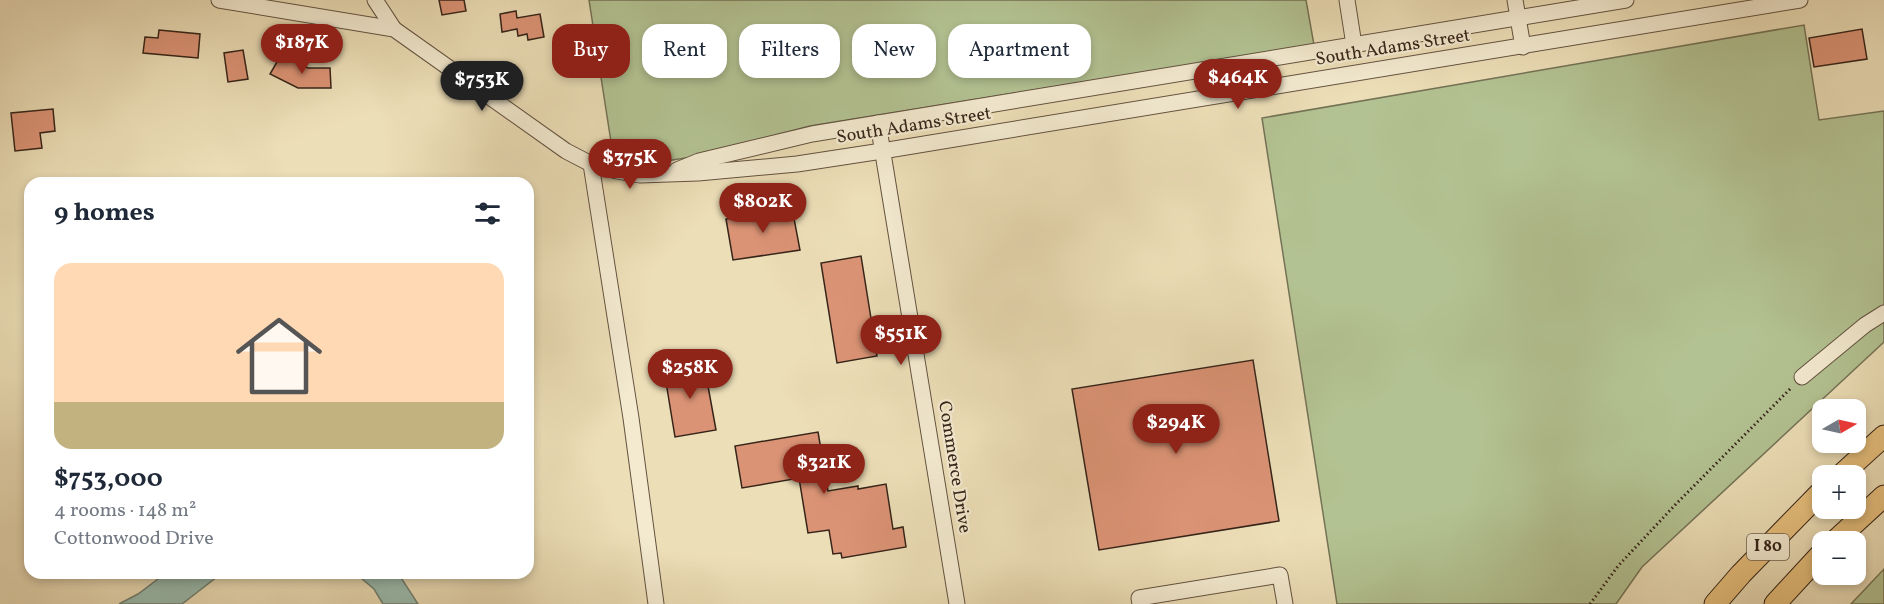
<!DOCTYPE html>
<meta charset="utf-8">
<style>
body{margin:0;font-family:Vollkorn,serif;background:#f6f6f7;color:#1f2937;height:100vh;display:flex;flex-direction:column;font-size:22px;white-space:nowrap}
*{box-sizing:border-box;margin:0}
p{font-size:20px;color:#747a83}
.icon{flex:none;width:33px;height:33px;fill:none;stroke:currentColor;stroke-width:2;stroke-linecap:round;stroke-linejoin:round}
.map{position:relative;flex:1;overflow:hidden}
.side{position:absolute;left:24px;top:177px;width:510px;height:402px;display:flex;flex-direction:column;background:#fff;border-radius:18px;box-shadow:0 3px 9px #0003}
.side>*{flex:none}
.top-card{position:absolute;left:552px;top:24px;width:570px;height:54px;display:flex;gap:12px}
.needle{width:39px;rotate:81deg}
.fabs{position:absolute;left:1812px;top:399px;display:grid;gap:12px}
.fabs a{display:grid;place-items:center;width:54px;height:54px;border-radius:12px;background:#fff;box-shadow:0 3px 9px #0003;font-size:30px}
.price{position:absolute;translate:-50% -51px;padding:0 14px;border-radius:21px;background:#8f2418;color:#fff;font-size:20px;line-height:39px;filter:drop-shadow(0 2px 3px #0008)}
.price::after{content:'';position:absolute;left:50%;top:36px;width:18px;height:14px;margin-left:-9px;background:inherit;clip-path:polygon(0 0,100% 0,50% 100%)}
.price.current{background:#222;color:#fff}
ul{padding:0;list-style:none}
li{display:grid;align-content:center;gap:12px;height:318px;padding:0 30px}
li span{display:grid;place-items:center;height:186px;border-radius:18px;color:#555}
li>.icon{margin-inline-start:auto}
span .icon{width:108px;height:108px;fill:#fffc;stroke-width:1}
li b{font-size:26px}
h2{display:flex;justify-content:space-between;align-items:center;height:72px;padding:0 30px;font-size:26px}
.tag{padding:0 21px;border-radius:18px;background:#fff;box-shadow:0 3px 9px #0003;font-size:21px;line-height:54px}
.tag.current{background:#8f2418;color:#fff}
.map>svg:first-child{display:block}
.green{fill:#b3c292;stroke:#747356;stroke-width:1.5}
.water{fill:#99bcaf;stroke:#717f73;stroke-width:1.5}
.building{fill:#db9375;stroke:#352419;stroke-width:1.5}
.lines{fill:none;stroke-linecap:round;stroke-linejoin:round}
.minor-casing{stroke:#635240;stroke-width:17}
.highway-casing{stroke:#352419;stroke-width:23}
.path{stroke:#352419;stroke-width:3;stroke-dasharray:1.5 3;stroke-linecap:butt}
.minor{stroke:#f3ead0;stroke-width:15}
.highway{stroke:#e6bf7c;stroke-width:21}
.labels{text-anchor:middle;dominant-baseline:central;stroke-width:4.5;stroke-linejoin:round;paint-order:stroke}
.shield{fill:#f3ead0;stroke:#6e5f50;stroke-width:1.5}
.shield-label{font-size:16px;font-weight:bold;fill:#352419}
.street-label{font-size:18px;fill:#352419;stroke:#f3ead0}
</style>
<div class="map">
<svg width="1884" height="604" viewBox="0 0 1884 604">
<rect width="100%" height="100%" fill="#ecdeb7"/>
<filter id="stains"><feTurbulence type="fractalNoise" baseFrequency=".00333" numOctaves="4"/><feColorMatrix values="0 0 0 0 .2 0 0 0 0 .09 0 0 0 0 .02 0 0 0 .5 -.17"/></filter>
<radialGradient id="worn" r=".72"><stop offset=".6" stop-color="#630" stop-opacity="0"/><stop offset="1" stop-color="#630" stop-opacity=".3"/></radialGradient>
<g class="green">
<polygon points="589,0 1306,0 1314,45 810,126 692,157 646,164 614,161"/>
<polygon points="1804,25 1819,120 1884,111 1884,342 1642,567 1616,604 1337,604 1262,118"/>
<polygon points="1884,569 1884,604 1851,604"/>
</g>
<g class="water">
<polygon points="166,573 222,573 182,604 119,604 138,594"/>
<polygon points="355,573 398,573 418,604 383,604 374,589"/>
</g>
<g class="building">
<polygon points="439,0 464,0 466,11 442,15"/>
<polygon points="516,11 517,18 540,14 544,37 528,40 527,34 518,36 517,29 502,32 500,14"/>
<polygon points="1862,29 1867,59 1814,67 1809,38"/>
<polygon points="159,30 200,34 198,58 143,53 145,37 158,38"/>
<polygon points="243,50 248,79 228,82 224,53"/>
<polygon points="281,55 308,68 330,68 331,88 298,88 270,74"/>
<polygon points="53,109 55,131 40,133 42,148 15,151 11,113"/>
<polygon points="792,208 800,250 733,260 726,219"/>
<polygon points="861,256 877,356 837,363 821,263"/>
<polygon points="1253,360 1279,521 1099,550 1072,389"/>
<polygon points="704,364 716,430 675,437 664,370"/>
<polygon points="818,432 828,491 858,486 858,489 886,484 893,529 903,527 906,547 842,558 841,553 833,554 829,530 808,533 799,478 742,488 735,446"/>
</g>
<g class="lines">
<defs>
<g id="minor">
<polyline points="219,0 394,29 566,151 591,164 617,171 640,175 698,173 797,164 882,151 1800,0"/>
<polyline points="375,0 394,29"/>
<polyline points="1347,0 1354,45"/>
<polyline points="1515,0 1523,47"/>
<polyline points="878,123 957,604"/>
<polyline points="591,164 631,418 656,604"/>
<polyline points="677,170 699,161 812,134 1626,0"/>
<polyline points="1802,377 1865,325 1884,313"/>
<polyline points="1140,604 1139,598 1280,575 1285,604"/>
</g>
<g id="highway">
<polyline points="1840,476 1884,436"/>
<polyline points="1834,542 1884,496"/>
<polyline points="1715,604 1741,574 1822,491"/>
<polyline points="1775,604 1822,553"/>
</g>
</defs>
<use href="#minor" class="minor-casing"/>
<use href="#highway" class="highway-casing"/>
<polyline class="path" points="1590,604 1618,566 1676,504 1792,387"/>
<use href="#minor" class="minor"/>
<use href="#highway" class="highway"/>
</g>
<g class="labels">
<rect class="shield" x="1747" y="534" width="42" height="26" rx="4.5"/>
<g class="shield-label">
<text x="1768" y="547">I 80</text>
</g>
<g class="street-label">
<text transform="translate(1393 48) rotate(-9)">South Adams Street</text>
<text transform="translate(914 126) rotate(-9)">South Adams Street</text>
<text transform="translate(954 467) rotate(81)">Commerce Drive</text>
</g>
</g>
<rect width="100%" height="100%" filter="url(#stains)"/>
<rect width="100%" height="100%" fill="url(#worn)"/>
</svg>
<div class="fabs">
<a><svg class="needle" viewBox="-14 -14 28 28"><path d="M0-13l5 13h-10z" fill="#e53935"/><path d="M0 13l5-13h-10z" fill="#747a83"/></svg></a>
<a>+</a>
<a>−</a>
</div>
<b class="price" style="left:302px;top:75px">$187K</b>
<b class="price" style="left:1238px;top:110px">$464K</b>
<b class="price current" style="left:482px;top:112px">$753K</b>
<b class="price" style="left:630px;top:190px">$375K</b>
<b class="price" style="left:763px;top:234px">$802K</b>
<b class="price" style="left:901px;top:366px">$551K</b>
<b class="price" style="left:690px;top:400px">$258K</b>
<b class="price" style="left:1176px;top:455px">$294K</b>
<b class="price" style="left:824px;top:495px">$321K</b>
<div class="top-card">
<a class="tag current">Buy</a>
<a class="tag">Rent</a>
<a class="tag">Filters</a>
<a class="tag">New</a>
<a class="tag">Apartment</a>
</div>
<section class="side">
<h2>9 homes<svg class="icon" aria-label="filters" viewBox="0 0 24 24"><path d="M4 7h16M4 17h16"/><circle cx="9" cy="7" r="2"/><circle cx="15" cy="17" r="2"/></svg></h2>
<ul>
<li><span style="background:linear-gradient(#ffd9b3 75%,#c2b280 0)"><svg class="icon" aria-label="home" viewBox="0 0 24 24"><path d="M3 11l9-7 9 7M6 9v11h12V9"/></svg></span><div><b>$753,000</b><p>4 rooms · 148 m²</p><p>Cottonwood Drive</p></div></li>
</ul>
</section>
</div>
